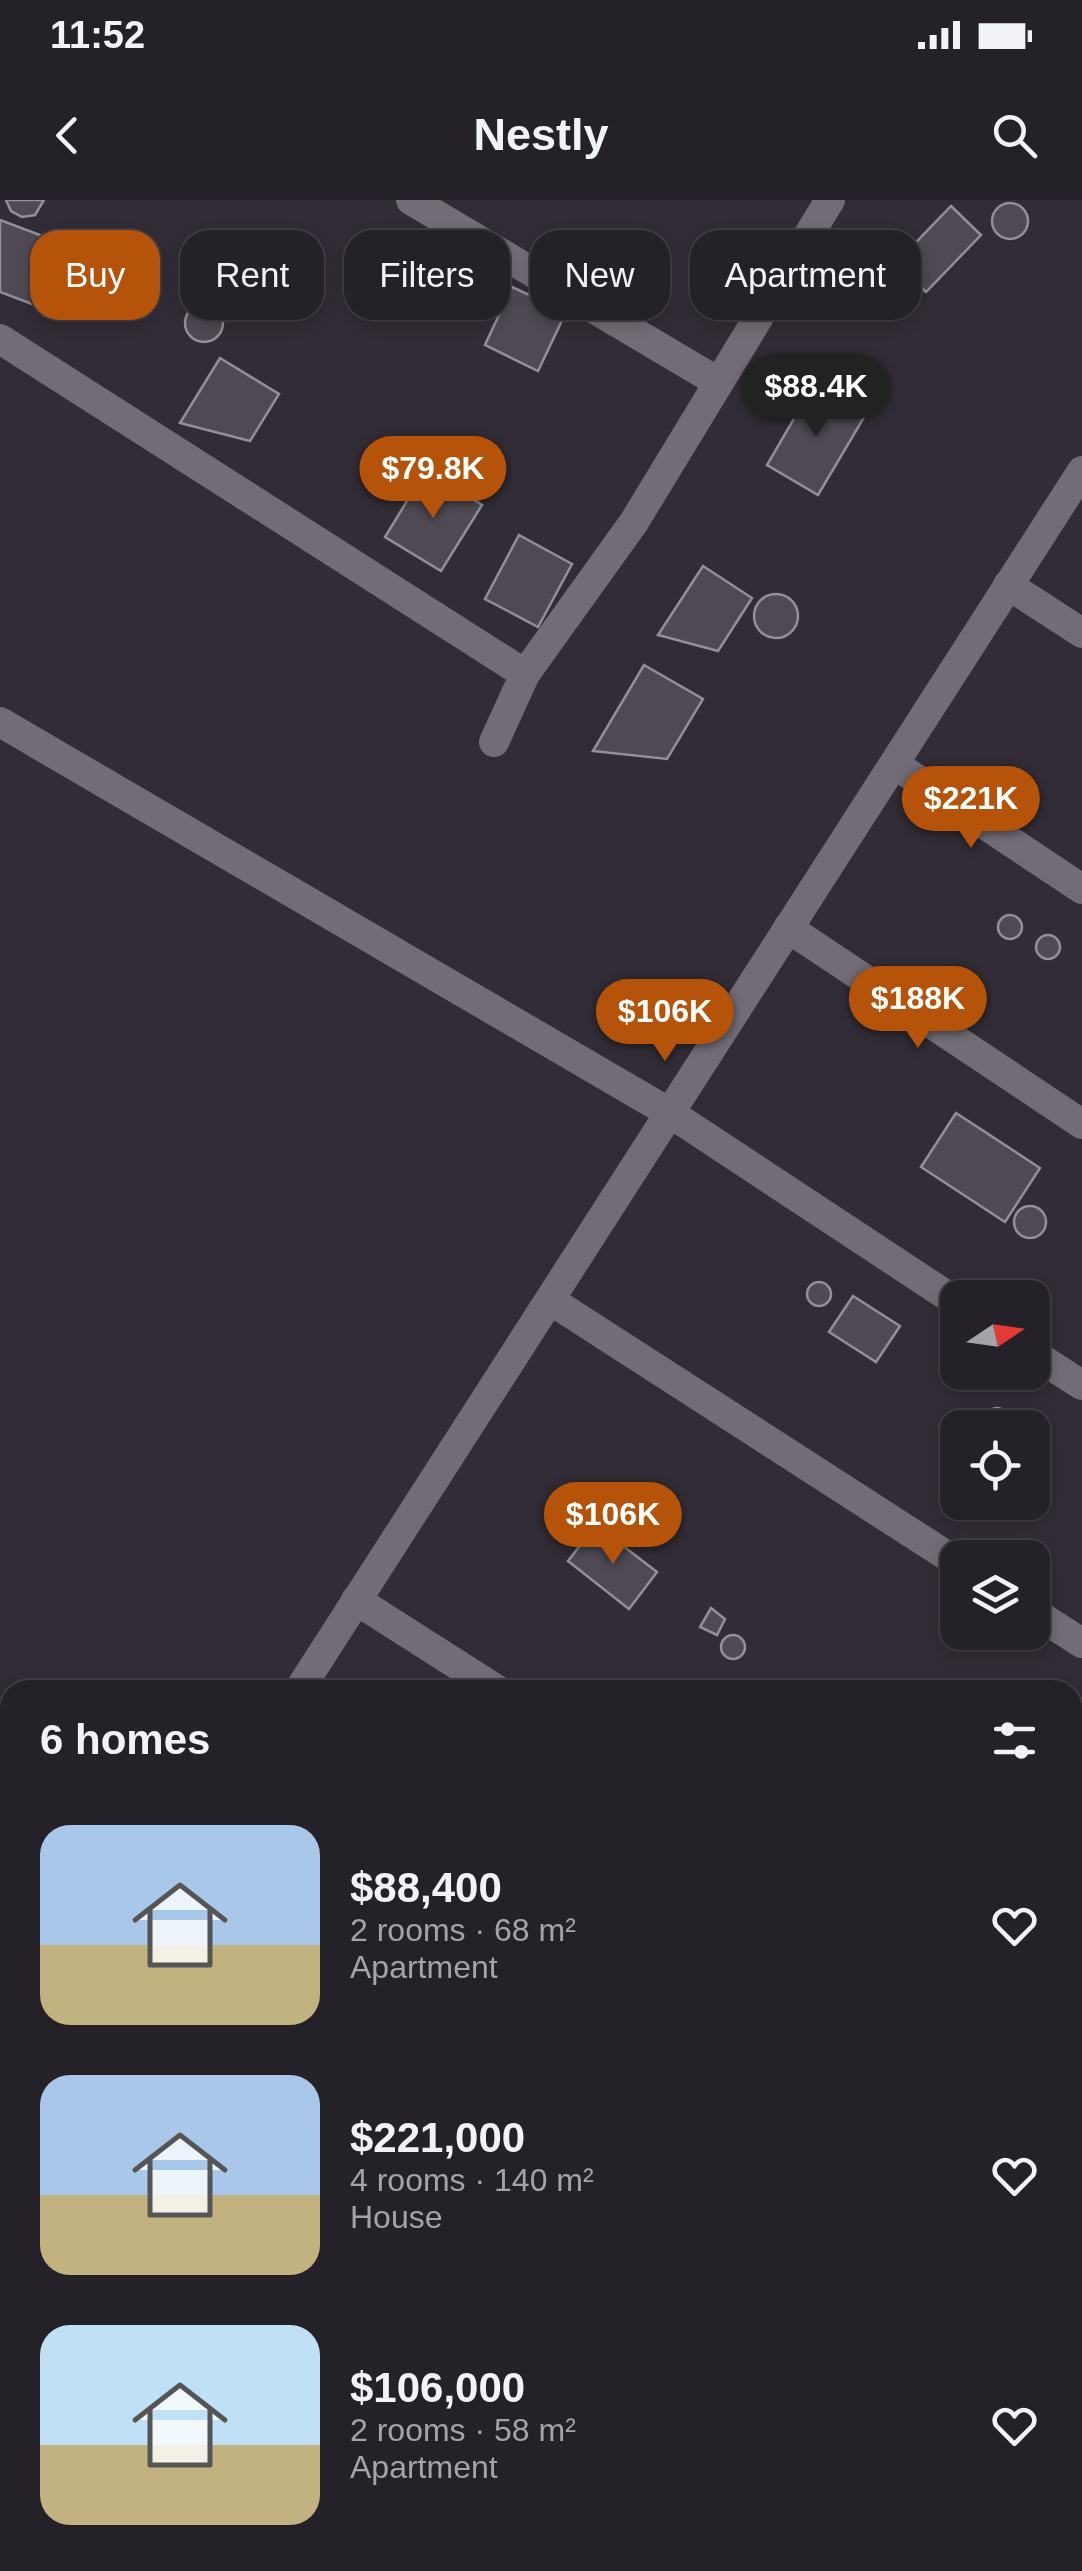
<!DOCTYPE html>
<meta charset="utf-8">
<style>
body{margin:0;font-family:Arial,sans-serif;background:#2d2930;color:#f1f3f6;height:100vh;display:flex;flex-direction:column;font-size:38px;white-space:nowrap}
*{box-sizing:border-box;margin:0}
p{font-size:32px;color:#a3a3a8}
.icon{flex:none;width:55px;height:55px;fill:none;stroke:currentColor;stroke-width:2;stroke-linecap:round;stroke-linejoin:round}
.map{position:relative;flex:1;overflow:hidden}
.panel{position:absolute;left:0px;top:1480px;width:1082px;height:892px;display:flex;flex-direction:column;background:#252128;border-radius:30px 30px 0 0;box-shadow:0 5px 15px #0003,0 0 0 2px #423e45}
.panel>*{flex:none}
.banner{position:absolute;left:30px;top:30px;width:1022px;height:90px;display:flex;gap:20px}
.needle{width:65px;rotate:77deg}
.tools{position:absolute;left:940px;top:1080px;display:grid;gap:20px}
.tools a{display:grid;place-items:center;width:110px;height:110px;border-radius:20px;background:#252128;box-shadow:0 5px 15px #0003,0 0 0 2px #423e45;font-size:50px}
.price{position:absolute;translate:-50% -85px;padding:0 22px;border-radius:35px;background:#b45309;color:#fff;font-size:32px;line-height:65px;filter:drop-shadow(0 2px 5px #0008)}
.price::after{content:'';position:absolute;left:50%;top:60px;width:30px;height:22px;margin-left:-15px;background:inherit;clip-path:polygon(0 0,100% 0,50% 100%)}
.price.active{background:#222;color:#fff}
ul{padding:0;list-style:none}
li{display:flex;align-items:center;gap:30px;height:250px;padding:0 40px}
li span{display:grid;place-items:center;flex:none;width:280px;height:200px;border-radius:30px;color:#555}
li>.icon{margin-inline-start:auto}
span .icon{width:120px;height:120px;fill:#fffc;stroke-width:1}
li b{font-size:42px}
h2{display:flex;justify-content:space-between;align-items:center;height:120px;padding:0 40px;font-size:42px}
.pill{padding:0 35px;border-radius:30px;background:#252128;box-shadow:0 5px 15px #0003,0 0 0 2px #423e45;font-size:35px;line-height:90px}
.pill.active{background:#b45309;color:#fff}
.status{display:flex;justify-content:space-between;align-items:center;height:70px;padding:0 50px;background:#252128;direction:ltr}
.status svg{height:28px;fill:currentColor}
header{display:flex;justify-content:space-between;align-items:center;height:130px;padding:0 40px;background:#252128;font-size:45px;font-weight:800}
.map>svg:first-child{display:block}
.building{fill:#4e4952;stroke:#938e98;stroke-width:2.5}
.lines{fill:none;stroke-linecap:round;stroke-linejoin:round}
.minor{stroke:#716c75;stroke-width:30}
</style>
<div class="status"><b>11:52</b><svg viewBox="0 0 49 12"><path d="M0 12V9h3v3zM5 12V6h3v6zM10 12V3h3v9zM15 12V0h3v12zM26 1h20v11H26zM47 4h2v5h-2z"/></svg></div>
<header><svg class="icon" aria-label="back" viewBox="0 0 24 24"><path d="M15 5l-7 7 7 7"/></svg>Nestly<svg class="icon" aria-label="search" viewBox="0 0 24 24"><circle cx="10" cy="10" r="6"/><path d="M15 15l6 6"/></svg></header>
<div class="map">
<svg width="1082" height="2371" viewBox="0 0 1082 2371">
<rect width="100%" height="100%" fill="#312c35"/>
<g class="building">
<polygon points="6,0 44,0 35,15 22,17 11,11"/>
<circle cx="1010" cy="21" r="18"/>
<polygon points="951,6 981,35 926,92 896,63"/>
<polygon points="0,20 61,43 37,106 0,92"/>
<polygon points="512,87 566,112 538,171 485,145"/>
<circle cx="204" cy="123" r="19"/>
<polygon points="220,158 279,194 250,241 180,223"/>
<polygon points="814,184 866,214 818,295 767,265"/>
<polygon points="426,270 482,305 441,371 385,337"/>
<polygon points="519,335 572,364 538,427 485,399"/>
<polygon points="703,366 752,398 718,451 658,435"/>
<circle cx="776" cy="416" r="22"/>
<polygon points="644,465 703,499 667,559 593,551"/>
<circle cx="1010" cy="727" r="12"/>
<circle cx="1048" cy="747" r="12"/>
<polygon points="956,913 1040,968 1005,1022 921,967"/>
<circle cx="1030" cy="1022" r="16"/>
<circle cx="819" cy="1094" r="12"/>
<polygon points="853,1096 900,1126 876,1162 829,1132"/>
<circle cx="997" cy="1219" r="11"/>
<polygon points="596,1325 657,1372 629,1409 568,1361"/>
<polygon points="711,1408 725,1419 717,1435 700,1427"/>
<circle cx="733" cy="1447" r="12"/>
<polygon points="649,2362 699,2362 694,2371 652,2371 646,2368"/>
</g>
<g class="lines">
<g class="minor">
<polyline points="411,0 718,182"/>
<polyline points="0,139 525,474"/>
<polyline points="1008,385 1082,433"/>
<polyline points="0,522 670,913 958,1103"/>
<polyline points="494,542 525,474 634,322 830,0"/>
<polyline points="894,564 1082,689"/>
<polyline points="788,728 1082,924"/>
<polyline points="550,1100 958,1363"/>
<polyline points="1032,1153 1082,1185"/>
<polyline points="356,1400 497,1490"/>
<polyline points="1032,1411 1082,1443"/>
<polyline points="299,1490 1082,271"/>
<polyline points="1072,1857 1082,1863"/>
<polyline points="0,1955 10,1939"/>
<polyline points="0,2146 10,2131"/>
<polyline points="1072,2271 1082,2277"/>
<polyline points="0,2333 10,2340"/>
<polyline points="43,2362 55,2371"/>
<polyline points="420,2362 433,2371"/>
<polyline points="789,2362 802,2371"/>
</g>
</g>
</svg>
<div class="tools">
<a><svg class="needle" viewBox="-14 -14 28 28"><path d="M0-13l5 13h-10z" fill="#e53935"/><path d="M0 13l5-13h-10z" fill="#a3a3a8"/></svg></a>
<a><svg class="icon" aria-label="locate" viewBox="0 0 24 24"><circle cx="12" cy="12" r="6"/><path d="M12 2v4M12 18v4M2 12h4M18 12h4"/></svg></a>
<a><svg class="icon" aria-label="layers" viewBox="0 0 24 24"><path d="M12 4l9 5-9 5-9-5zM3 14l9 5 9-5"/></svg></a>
</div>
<b class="price active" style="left:816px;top:239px">$88.4K</b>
<b class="price" style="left:433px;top:321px">$79.8K</b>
<b class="price" style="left:971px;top:651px">$221K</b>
<b class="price" style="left:918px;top:851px">$188K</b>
<b class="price" style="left:665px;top:864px">$106K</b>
<b class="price" style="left:613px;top:1367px">$106K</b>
<div class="banner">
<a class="pill active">Buy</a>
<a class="pill">Rent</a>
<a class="pill">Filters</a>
<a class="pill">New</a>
<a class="pill">Apartment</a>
</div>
<section class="panel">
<h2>6 homes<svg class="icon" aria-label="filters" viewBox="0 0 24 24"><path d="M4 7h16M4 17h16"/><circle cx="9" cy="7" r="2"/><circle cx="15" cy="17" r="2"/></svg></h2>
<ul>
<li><span style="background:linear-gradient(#a9c7e8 60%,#c2b280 0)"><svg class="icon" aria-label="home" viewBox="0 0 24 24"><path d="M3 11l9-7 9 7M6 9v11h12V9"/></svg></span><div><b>$88,400</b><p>2 rooms · 68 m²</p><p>Apartment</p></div><svg class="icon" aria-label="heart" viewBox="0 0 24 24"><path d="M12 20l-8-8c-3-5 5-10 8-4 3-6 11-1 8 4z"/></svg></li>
<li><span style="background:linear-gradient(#a9c7e8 60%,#c2b280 0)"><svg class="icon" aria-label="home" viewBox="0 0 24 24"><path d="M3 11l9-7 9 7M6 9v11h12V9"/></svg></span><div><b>$221,000</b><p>4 rooms · 140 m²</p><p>House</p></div><svg class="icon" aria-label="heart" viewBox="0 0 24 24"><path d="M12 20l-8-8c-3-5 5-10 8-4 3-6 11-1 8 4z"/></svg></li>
<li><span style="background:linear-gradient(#bfe0f5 60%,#c2b280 0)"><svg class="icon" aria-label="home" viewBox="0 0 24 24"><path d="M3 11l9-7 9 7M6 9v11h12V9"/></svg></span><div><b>$106,000</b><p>2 rooms · 58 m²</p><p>Apartment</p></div><svg class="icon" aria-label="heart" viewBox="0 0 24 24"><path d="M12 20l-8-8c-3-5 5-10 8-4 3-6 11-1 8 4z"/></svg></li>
</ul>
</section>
</div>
